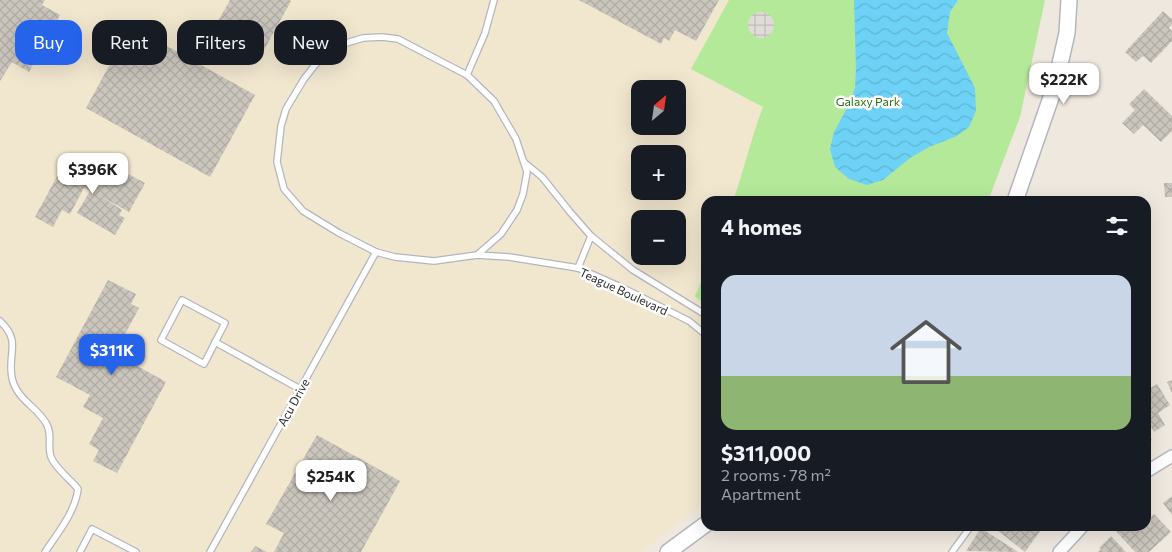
<!DOCTYPE html>
<meta charset="utf-8">
<style>
body{margin:0;font-family:Commissioner,sans-serif;background:#242831;color:#f1f3f6;height:100vh;display:flex;flex-direction:column;font-size:19px;white-space:nowrap}
*{box-sizing:border-box;margin:0}
p{font-size:16px;color:#9ea1a6}
.icon{flex:none;width:28px;height:28px;fill:none;stroke:currentColor;stroke-width:2;stroke-linecap:round;stroke-linejoin:round}
.map{position:relative;flex:1;overflow:hidden}
.side{position:absolute;left:701px;top:196px;width:450px;height:335px;display:flex;flex-direction:column;background:#171b24;border-radius:15px;box-shadow:0 5px 20px #0002}
.side>*{flex:none}
.guide{position:absolute;left:15px;top:20px;width:475px;height:45px;display:flex;gap:10px}
.needle{width:32px;rotate:29deg}
.fabs{position:absolute;left:631px;top:80px;display:grid;gap:10px}
.fabs a{display:grid;place-items:center;width:55px;height:55px;border-radius:10px;background:#171b24;box-shadow:0 5px 20px #0002;font-size:25px}
.price{position:absolute;translate:-50% -42px;padding:0 11px;border-radius:10px;background:#fff;color:#222;font-size:16px;line-height:32px;filter:drop-shadow(0 1px 2px #0008)}
.price::after{content:'';position:absolute;left:50%;top:30px;width:15px;height:11px;margin-left:-8px;background:inherit;clip-path:polygon(0 0,100% 0,50% 100%)}
.price.on{background:#2563eb;color:#fff}
ul{padding:0;list-style:none}
li{display:grid;align-content:center;gap:10px;height:265px;padding:0 20px}
li span{display:grid;place-items:center;height:155px;border-radius:15px;color:#555}
li>.icon{margin-inline-start:auto}
span .icon{width:90px;height:90px;fill:#fffc;stroke-width:1}
li b{font-size:21px}
h2{display:flex;justify-content:space-between;align-items:center;height:60px;padding:0 20px;font-size:21px}
.tag{padding:0 18px;border-radius:15px;background:#171b24;box-shadow:0 5px 20px #0002;font-size:18px;line-height:45px}
.tag.on{background:#2563eb;color:#fff}
.map>svg:first-child{display:block}
.education{fill:#f1e6ce;fill-rule:evenodd}
.park{fill:#b4e999}
.plaza{fill:url(#plaza-grid)}
.water{fill:url(#water-waves)}
.building{fill:url(#building-cross-hatch)}
.lines{fill:none;stroke-linecap:round;stroke-linejoin:round}
.service-casing{stroke:#b3b6c1;stroke-width:8}
.minor-casing{stroke:#b3b6c1;stroke-width:14}
.secondary-casing{stroke:#b3b6c1;stroke-width:18}
.service{stroke:#fff;stroke-width:5.5}
.minor{stroke:#fff;stroke-width:11}
.secondary{stroke:#fff;stroke-width:15}
.labels{text-anchor:middle;dominant-baseline:central;stroke-width:5;stroke-linejoin:round;paint-order:stroke}
.park-label{font-size:12px;fill:#297116;stroke:#fff}
.street-label{font-size:12px;fill:#2d2d2d;stroke:#fff}
</style>
<div class="map">
<svg width="1172" height="552" viewBox="0 0 1172 552">
<defs>
<pattern id="plaza-grid" width="8" height="8" patternUnits="userSpaceOnUse" patternTransform="scale(1.25)"><rect width="8" height="8" fill="#dfdbd6"/><path d="M0 4h8M4 0v8" fill="none" stroke="#c0bcb8"/></pattern>
<pattern id="water-waves" width="16" height="10" patternUnits="userSpaceOnUse" patternTransform="scale(1.25)"><rect width="16" height="10" fill="#6dd2f6"/><path d="M0 5q4-4 8 0t8 0" fill="none" stroke="#5fb5d3"/></pattern>
<pattern id="building-cross-hatch" width="8" height="8" patternUnits="userSpaceOnUse" patternTransform="scale(1.25)"><rect width="8" height="8" fill="#cbc6bd"/><path d="M0 0l8 8M0 8l8-8" fill="none" stroke="#afaaa3"/></pattern>
</defs>
<rect width="100%" height="100%" fill="#efe8df"/>
<path class="education" d="M 0,0 L 1045,0 L 1020,117 L 988,201 L 706,201 L 706,503 L 640,552 L 0,552 ZM 640,89 L 678,89 L 678,126 L 640,126 ZM 640,154 L 678,154 L 678,191 L 640,191 ZM 640,219 L 678,219 L 678,256 L 640,256 Z"/>
<g class="park">
<path d="M 729,0 L 1045,0 L 1020,117 L 988,201 L 733,201 C 744,170 751,138 763,107 L 691,69 Z"/>
<polygon points="706,271 706,306 695,296"/>
</g>
<circle class="plaza" cx="761" cy="25" r="13"/>
<polygon class="water" points="854,0 958,0 950,12 947,33 975,88 976,111 969,127 957,136 929,147 910,158 883,180 867,185 849,179 835,167 830,149 834,132 847,108 855,88 856,68"/>
<g class="building">
<polygon points="0,0 45,0 42,5 60,15 29,72 12,62 0,81"/>
<polygon points="230,0 289,0 291,1 264,50 217,23"/>
<polygon points="579,0 719,0 696,41 675,30 669,41 664,38 661,44"/>
<polygon points="1163,11 1172,19 1172,24 1169,28 1172,31 1172,41 1151,63 1143,56 1136,62 1125,52"/>
<polygon points="131,26 255,95 210,177 86,108"/>
<polygon points="1144,89 1172,116 1172,131 1161,142 1143,125 1134,134 1122,123 1135,110 1129,104"/>
<polygon points="93,155 145,183 129,212 102,197 122,210 119,215 125,218 115,235 77,213 90,191 84,188 70,214 62,210 53,227 35,217 60,171 78,181"/>
<polygon points="1164,183 1172,183 1172,197 1165,197"/>
<polygon points="108,280 136,294 131,304 139,308 121,342 141,352 134,364 166,382 117,473 93,461 99,450 89,444 103,418 83,407 90,395 56,377"/>
<polygon points="1172,380 1172,393 1167,382"/>
<polygon points="1157,384 1170,405 1158,413 1165,425 1154,432 1146,420 1146,391"/>
<polygon points="1146,431 1152,440 1146,444"/>
<polygon points="317,435 400,481 361,552 274,552 284,533 266,524"/>
<polygon points="1172,496 1172,515 1163,503"/>
<polygon points="1154,514 1171,532 1149,552 1135,552 1115,530 1119,526 1146,526 1146,521"/>
<polygon points="992,526 1036,526 1041,530 1025,552"/>
<polygon points="981,528 1018,552 966,551"/>
<polygon points="1111,536 1126,552 1098,552 1101,549 1099,548"/>
<polygon points="255,546 267,552 251,552"/>
</g>
<g class="lines">
<defs>
<g id="service">
<polyline points="467,75 485,33 494,0"/>
<polyline points="525,163 542,177 570,212 591,236 633,270 706,315"/>
<polyline points="477,255 501,234 517,210 523,194 527,172 516,139 494,101 467,75 398,39 382,37 363,38 343,44 327,53 315,65 304,79 286,109 281,126 277,162 284,189 303,211 339,233 376,252 395,257 434,261 477,255 509,257 578,268 625,289 689,321 706,335"/>
<polyline points="578,268 591,236"/>
<polygon points="182,300 225,323 204,364 161,340"/>
<path d="M 0,321 C 22,342 7,353 12,378 C 17,400 36,406 46,423 C 53,434 47,446 51,457 C 55,468 71,480 78,489 C 75,512 58,533 45,552"/>
<polyline points="215,342 300,389"/>
<polyline points="80,552 92,529 136,552"/>
<polyline points="210,552 376,252"/>
<polyline points="952,552 971,526"/>
</g>
<g id="minor">
<polyline points="1146,472 1172,456"/>
<polyline points="1059,552 1083,526"/>
</g>
<g id="secondary">
<polyline points="1015,201 1055,86 1067,33 1069,0"/>
<polyline points="668,552 706,524"/>
</g>
</defs>
<use href="#service" class="service-casing"/>
<use href="#minor" class="minor-casing"/>
<use href="#secondary" class="secondary-casing"/>
<use href="#service" class="service"/>
<use href="#minor" class="minor"/>
<use href="#secondary" class="secondary"/>
</g>
<g class="labels">
<g class="park-label">
<text x="868" y="101">Galaxy Park</text>
</g>
<g class="street-label">
<text transform="translate(624 291) rotate(25)">Teague Boulevard</text>
<text transform="translate(293 402) rotate(-61)">Acu Drive</text>
</g>
</g>
</svg>
<div class="fabs">
<a><svg class="needle" viewBox="-14 -14 28 28"><path d="M0-13l5 13h-10z" fill="#e53935"/><path d="M0 13l5-13h-10z" fill="#9ea1a6"/></svg></a>
<a>+</a>
<a>−</a>
</div>
<b class="price" style="left:1064px;top:105px">$222K</b>
<b class="price" style="left:93px;top:195px">$396K</b>
<b class="price on" style="left:112px;top:376px">$311K</b>
<b class="price" style="left:331px;top:502px">$254K</b>
<div class="guide">
<a class="tag on">Buy</a>
<a class="tag">Rent</a>
<a class="tag">Filters</a>
<a class="tag">New</a>
</div>
<section class="side">
<h2>4 homes<svg class="icon" aria-label="filters" viewBox="0 0 24 24"><path d="M4 7h16M4 17h16"/><circle cx="9" cy="7" r="2"/><circle cx="15" cy="17" r="2"/></svg></h2>
<ul>
<li><span style="background:linear-gradient(#c9d6e8 65%,#8fb573 0)"><svg class="icon" aria-label="home" viewBox="0 0 24 24"><path d="M3 11l9-7 9 7M6 9v11h12V9"/></svg></span><div><b>$311,000</b><p>2 rooms · 78 m²</p><p>Apartment</p></div></li>
</ul>
</section>
</div>
